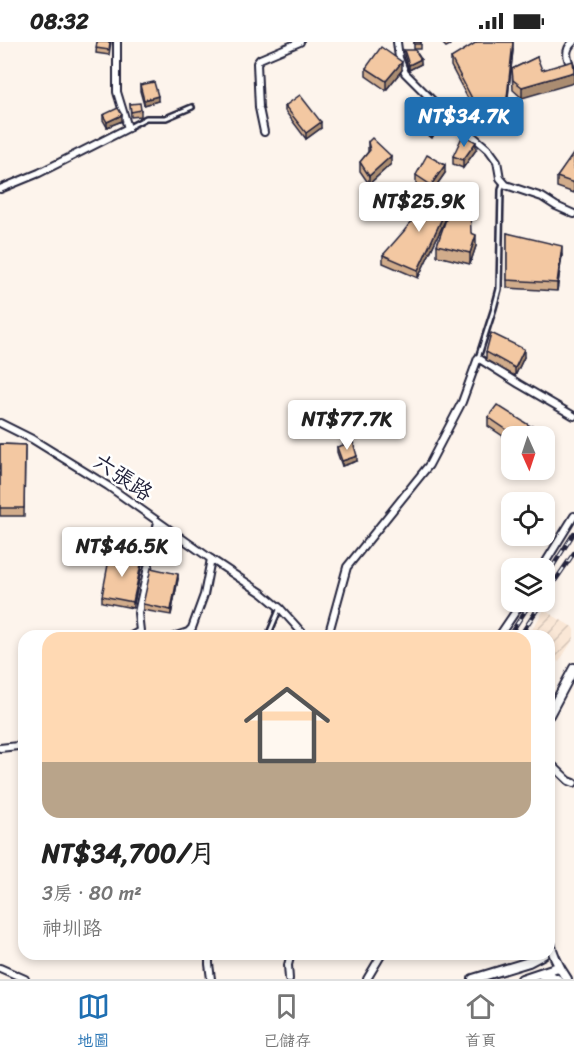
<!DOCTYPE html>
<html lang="zh-TW">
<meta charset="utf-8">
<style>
body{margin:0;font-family:Sriracha,"LXGW WenKai TC",sans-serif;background:#f6f6f6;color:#222;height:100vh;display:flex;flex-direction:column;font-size:22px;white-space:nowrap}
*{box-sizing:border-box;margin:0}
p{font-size:20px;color:#767676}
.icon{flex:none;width:33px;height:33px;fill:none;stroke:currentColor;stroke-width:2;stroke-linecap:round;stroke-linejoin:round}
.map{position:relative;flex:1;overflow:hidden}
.sheet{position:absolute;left:18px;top:588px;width:537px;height:330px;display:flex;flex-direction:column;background:#fff;border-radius:18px;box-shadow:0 3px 9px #0003}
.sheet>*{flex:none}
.needle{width:39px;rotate:177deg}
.tools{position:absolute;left:501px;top:384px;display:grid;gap:12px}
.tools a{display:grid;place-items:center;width:54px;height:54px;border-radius:12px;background:#fff;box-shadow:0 3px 9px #0003;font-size:30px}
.price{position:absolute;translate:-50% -51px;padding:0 14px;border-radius:6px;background:#fff;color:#222;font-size:20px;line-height:39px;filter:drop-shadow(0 2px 3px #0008)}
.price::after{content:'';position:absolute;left:50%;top:36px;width:18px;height:14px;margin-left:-9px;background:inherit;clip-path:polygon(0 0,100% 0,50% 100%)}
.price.selected{background:#1f6fb2;color:#fff}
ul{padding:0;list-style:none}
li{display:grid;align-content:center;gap:12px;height:318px;padding:0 24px}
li+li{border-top:2px solid #e0e0e0}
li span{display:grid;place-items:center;height:186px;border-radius:18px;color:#555}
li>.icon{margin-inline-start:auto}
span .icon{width:108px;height:108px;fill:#fffc;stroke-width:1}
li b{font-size:26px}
.status{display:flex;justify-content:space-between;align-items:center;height:42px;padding:0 30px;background:#fff;direction:ltr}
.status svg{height:16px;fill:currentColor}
.tab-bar{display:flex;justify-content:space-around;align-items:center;height:84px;border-top:2px solid #e0e0e0;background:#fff;font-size:16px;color:#767676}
.tab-bar a{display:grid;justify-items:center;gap:3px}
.tab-bar .selected{color:#1f6fb2}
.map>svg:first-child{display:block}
.industrial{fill:url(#industrial-furrows)}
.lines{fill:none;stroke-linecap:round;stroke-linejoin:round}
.service-casing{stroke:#22223b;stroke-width:8}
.minor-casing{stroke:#22223b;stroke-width:10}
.tertiary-casing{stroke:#22223b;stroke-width:12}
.service{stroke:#fff;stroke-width:3}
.minor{stroke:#fff;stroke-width:6}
.tertiary{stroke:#fff;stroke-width:8}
.rail-casing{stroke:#22223b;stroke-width:4.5}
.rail{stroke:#fff;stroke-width:2;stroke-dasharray:7;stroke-linecap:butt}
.wall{fill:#d1ac8b;stroke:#22223b;stroke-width:1.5}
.shaded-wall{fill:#aa8c71;stroke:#22223b;stroke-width:1.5}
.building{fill:#f3c8a2;stroke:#22223b;stroke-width:1.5}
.labels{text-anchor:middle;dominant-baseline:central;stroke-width:5;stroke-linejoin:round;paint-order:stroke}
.street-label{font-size:22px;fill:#22223b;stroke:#fff}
</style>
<div class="status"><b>08:32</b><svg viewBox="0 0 49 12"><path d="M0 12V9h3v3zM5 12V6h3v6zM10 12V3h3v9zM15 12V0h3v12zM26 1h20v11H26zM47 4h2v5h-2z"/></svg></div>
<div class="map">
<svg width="574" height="937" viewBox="0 0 574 937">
<defs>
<pattern id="industrial-furrows" width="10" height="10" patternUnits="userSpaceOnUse" patternTransform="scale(1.5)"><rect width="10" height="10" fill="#fae7d6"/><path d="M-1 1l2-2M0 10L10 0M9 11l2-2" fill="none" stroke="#d6c6b9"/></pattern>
</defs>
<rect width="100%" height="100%" fill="#fdf4ec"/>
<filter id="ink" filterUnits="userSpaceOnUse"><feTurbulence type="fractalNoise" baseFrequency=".0167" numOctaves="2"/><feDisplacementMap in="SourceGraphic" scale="12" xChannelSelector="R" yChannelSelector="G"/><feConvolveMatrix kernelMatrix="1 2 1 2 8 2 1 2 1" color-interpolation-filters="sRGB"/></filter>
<g filter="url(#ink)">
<polygon class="industrial" points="544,568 574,586 574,596 559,620 549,613 549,594 528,594"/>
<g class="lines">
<defs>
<g id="service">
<polyline points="129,85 146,76 166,76 192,65"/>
<polyline points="478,316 494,266 499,247 501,148 503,141"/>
<polyline points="268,594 279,568"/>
</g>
<g id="minor">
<polyline points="397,0 399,16 405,31 440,66 489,108 497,119 500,136 506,143 542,155 556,164 574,172"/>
<path d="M 573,0 C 562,10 569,20 574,32"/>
<polyline points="264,90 259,66 257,21 260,17 300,0"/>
<polyline points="0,147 39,131 128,86 117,50 117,0"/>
<polyline points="0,381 32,397 108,444 211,517 262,551 280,566 305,594"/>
<polyline points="542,526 574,474"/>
<polyline points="131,594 140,589 138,571 158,480"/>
<polyline points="176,594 188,590 192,586 204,553 211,517"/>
<polyline points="328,594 347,525 429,423 462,360 478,316 519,342 574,374"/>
<polyline points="499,594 522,560"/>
<polyline points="0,706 18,704 24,702"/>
<polyline points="549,720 569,739 574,741"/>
<polyline points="209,912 209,922 211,937"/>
<polyline points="0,926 25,937"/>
<polyline points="289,937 288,923 291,912"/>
<polyline points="367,937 382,912"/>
</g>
<g id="tertiary">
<polyline points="549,673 574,626"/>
<path d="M 549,896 C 552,912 558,924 567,937"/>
<polyline points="542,933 549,933 557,937"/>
<polyline points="473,937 529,920 544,912"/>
<polyline points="522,937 558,925"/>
</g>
</defs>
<use href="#service" class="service-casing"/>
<use href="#minor" class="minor-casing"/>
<use href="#tertiary" class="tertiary-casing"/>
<use href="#service" class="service"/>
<use href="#minor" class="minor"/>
<use href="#tertiary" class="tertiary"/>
<defs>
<g id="rail">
<polyline points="544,538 574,491"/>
<polyline points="544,555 574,511"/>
<polyline points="509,594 531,560"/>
<polyline points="520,594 542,560"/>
</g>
</defs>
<use href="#rail" class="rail-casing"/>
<use href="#rail" class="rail"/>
</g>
<g class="wall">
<polygon points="97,0 111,0 109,13 96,11"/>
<rect x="414" y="0" width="7" height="7"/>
<polygon points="404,8 421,22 409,28 404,13"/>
<polygon points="513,8 506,73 491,82 476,72 451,24 451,16"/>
<polygon points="537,15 522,56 513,48 512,27"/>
<polygon points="366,26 402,28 386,48 366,34"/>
<polygon points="140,43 158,59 144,63 140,49"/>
<polygon points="130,62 141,68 141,74 131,75"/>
<polygon points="285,64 321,86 306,97 285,69"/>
<polygon points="103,73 122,79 107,85 103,78"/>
<polygon points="444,73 432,96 418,88 418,79"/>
<polygon points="368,100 391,122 369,142 360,129 360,120 368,110"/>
<polygon points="476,108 463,126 453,122 453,114"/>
<polygon points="574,112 574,151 557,145 557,135"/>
<polygon points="445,131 431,151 416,142 416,133"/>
<polygon points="450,167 471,191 476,204 470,222 437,214 437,203 449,170 418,236 383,221 383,213"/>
<polygon points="507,191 562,213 557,249 507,246"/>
<polygon points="486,310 524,315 515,334 486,318"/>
<polygon points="488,375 532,393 531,394 512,394 512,400 488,384"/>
<polygon points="0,402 25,403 24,474 0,474"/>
<polygon points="337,405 357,419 342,424 337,410"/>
<polygon points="142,523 133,566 102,560 102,554"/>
<polygon points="178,537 171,573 143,568 143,562"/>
</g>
<g class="shaded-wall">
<polygon points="513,0 513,8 506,73 491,82 491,74"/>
<polygon points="421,17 421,22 409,28 409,23"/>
<polygon points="402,20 402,28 386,48 386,39"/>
<polygon points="574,30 574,41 522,56 522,45"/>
<polygon points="158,54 158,59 144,63 144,58"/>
<polygon points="444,65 444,73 432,96 432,88"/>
<polygon points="122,73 122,79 107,85 107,80"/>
<polygon points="321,80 321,86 306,97 306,91"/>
<polygon points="476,100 476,108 463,126 463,118"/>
<polygon points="391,114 391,122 369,142 369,134"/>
<polygon points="445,123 445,131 431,151 431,143"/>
<polygon points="450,159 450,168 418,236 418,228"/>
<polygon points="476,193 476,204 470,222 470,211"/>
<polygon points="562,204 562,213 557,249 557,241"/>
<polygon points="524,307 524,315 515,334 515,326"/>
<polygon points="532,385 532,393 531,394 526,394"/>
<polygon points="357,414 357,419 342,424 342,419"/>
<polygon points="142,518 142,523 133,566 133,560"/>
<polygon points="178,532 178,537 171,573 171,568"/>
</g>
<g class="building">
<polygon points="97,0 110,0 109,8 96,6"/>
<rect x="414" y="0" width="7" height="2"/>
<polygon points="441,0 448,0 450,3 446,5"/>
<polygon points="477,0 513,0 506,65 491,74 476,64 451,16"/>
<polygon points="381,5 402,20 386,39 366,26"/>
<polygon points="404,8 415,8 421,17 409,23"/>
<polygon points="537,15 542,28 573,19 574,30 522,45 513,38 512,27"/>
<polygon points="154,40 158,54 144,58 140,43"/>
<polygon points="300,53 321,80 306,91 285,64"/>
<polygon points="432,56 444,65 432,88 418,79"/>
<polygon points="140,61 141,68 131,70 130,62"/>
<polygon points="118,66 122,73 107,80 103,73"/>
<polygon points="463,93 476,100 463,118 453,114"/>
<polygon points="372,96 391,114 369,134 360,120 370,108 368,100"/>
<polygon points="573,112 574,112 574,141 557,135"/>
<polygon points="427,113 445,123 431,143 416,133"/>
<polygon points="434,149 450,159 418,228 383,213 404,189"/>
<polygon points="454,154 470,162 471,191 476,193 470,211 437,203"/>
<polygon points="507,191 562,204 557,241 507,238"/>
<polygon points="491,291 524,307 515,326 486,310"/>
<polygon points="497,363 532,385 526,394 516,394 488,375"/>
<polygon points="353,400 357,414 342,419 337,405"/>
<polygon points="0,402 25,403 24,466 0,466"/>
<polygon points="110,512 142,518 133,560 102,554"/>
<polygon points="151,526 178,532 171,568 143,562"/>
</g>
</g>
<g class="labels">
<g class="street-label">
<text transform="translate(123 435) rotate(34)">六張路</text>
</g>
</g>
</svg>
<div class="tools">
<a><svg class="needle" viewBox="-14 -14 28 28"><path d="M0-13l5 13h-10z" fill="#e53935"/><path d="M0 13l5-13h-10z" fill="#767676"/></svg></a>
<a><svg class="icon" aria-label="locate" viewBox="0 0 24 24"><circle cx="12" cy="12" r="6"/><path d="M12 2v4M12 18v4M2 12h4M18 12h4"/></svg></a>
<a><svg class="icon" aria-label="layers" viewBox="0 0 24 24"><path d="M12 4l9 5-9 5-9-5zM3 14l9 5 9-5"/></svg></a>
</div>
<b class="price selected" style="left:464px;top:106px">NT$34.7K</b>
<b class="price" style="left:419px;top:191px">NT$25.9K</b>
<b class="price" style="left:347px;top:409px">NT$77.7K</b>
<b class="price" style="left:122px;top:536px">NT$46.5K</b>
<section class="sheet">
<ul>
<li><span style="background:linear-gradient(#ffd9b3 70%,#b9a48a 0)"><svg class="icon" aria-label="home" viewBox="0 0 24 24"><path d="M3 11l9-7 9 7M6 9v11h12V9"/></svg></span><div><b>NT$34,700/月</b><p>3房 · 80 m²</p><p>神圳路</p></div></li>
</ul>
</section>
</div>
<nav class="tab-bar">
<a class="selected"><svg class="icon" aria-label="map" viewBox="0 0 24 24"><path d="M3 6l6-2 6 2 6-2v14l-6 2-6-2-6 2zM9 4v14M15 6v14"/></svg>地圖</a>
<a><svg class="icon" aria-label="saved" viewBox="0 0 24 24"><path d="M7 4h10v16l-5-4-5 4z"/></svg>已儲存</a>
<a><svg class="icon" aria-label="home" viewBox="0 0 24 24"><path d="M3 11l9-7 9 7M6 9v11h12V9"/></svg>首頁</a>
</nav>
